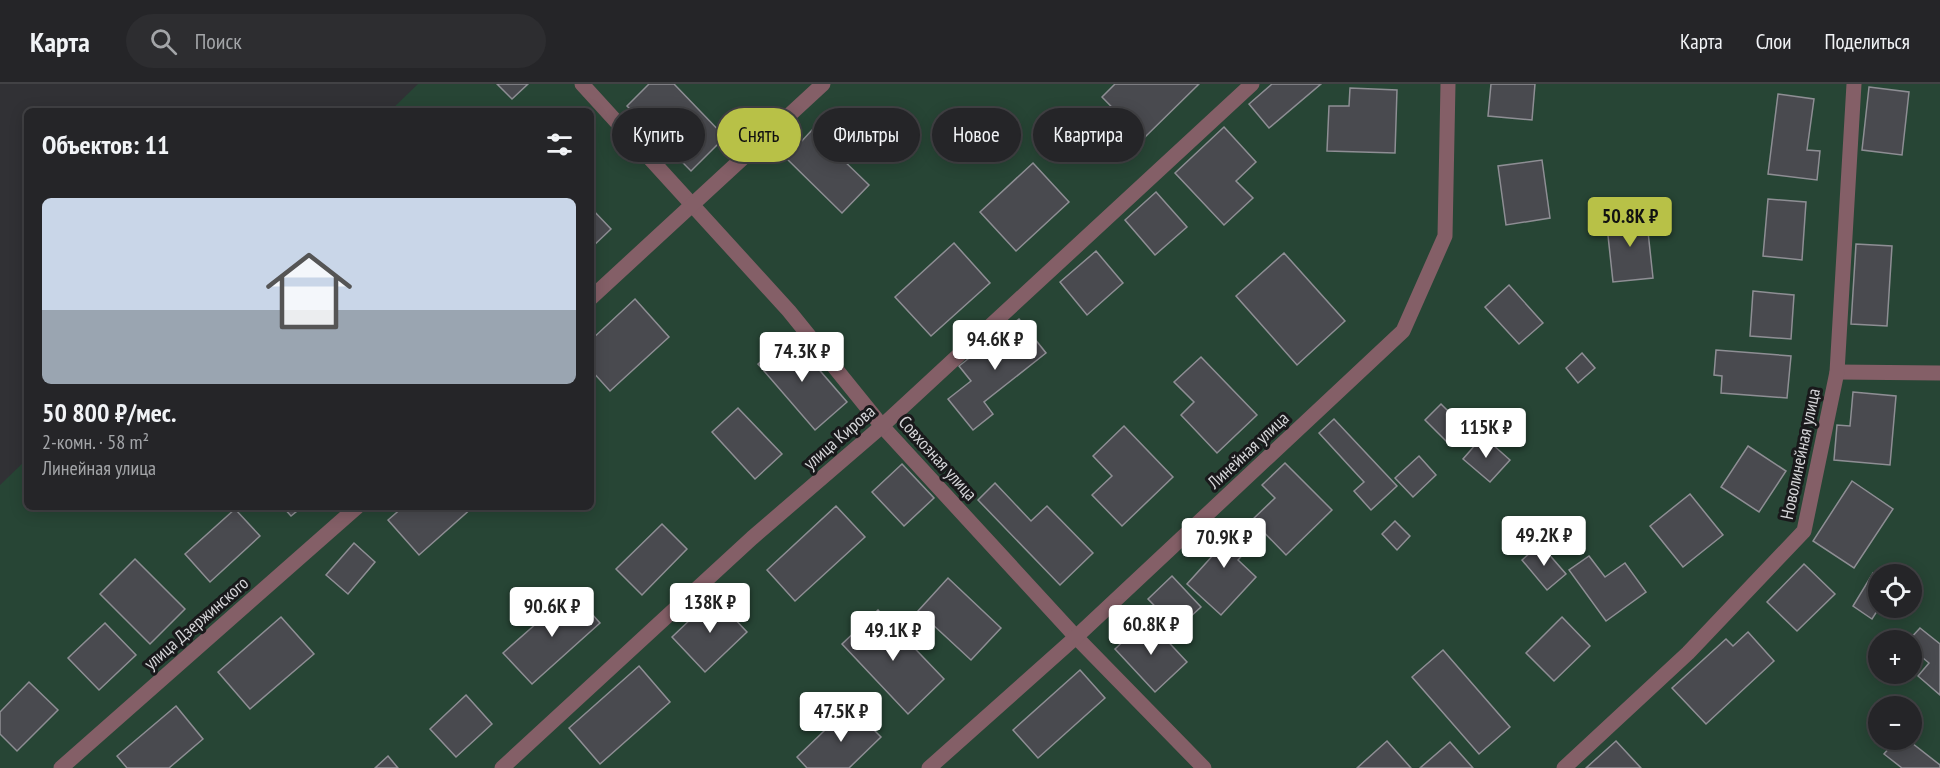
<!DOCTYPE html>
<html lang="ru">
<meta charset="utf-8">
<style>
body{margin:0;font-family:"PT Sans Narrow",sans-serif;background:#2d2d30;color:#f1f3f6;height:100vh;display:flex;flex-direction:column;font-size:22px;white-space:nowrap}
*{box-sizing:border-box;margin:0}
p{font-size:20px;color:#a3a5a8}
.icon{flex:none;width:33px;height:33px;fill:none;stroke:currentColor;stroke-width:2;stroke-linecap:round;stroke-linejoin:round}
.map{position:relative;flex:1;overflow:hidden}
.details{position:absolute;left:24px;top:24px;width:570px;height:402px;display:flex;flex-direction:column;background:#252528;border-radius:9px;box-shadow:0 3px 15px #0003,0 0 0 2px #424245}
.details>*{flex:none}
.top-card{position:absolute;left:612px;top:24px;width:570px;height:54px;display:flex;gap:12px}
.controls{position:absolute;left:1868px;top:480px;display:grid;gap:12px}
.controls a{display:grid;place-items:center;width:54px;height:54px;border-radius:50%;background:#252528;box-shadow:0 3px 15px #0003,0 0 0 2px #424245;font-size:30px}
.price{position:absolute;translate:-50% -51px;padding:0 14px;border-radius:6px;background:#fff;color:#222;font-size:20px;line-height:39px;filter:drop-shadow(0 2px 3px #0008)}
.price::after{content:'';position:absolute;left:50%;top:36px;width:18px;height:14px;margin-left:-9px;background:inherit;clip-path:polygon(0 0,100% 0,50% 100%)}
.price.current{background:#b8c147;color:#111}
ul{padding:0;list-style:none}
li{display:grid;align-content:center;gap:12px;height:318px;padding:0 18px}
li+li{border-top:2px solid #424245}
li span{display:grid;place-items:center;height:186px;border-radius:9px;color:#555}
li>.icon{margin-inline-start:auto}
span .icon{width:108px;height:108px;fill:#fffc;stroke-width:1}
li b{font-size:26px}
h2{display:flex;justify-content:space-between;align-items:center;height:72px;padding:0 18px;font-size:26px}
.chip{padding:0 21px;border-radius:27px;background:#252528;box-shadow:0 3px 15px #0003,0 0 0 2px #424245;font-size:21px;line-height:54px}
.chip.current{background:#b8c147;color:#111}
header{display:flex;align-items:center;gap:36px;box-sizing:border-box;height:84px;padding:0 30px;background:#252528;border-bottom:2px solid #424245}
header strong{font-size:28px}
nav{display:flex;gap:33px;margin-inline-start:auto;font-size:21px}
.search{width:420px;height:54px;background:#2d2d30;display:flex;align-items:center;gap:15px;box-sizing:border-box;padding:0 21px;border-radius:33px;color:#a3a5a8;font-size:22px}
.map>svg:first-child{display:block}
.green{fill:#274535;fill-rule:evenodd}
.building{fill:#494a4f;stroke:#8e8e94;stroke-width:1.5}
.lines{fill:none;stroke-linecap:round;stroke-linejoin:round}
.minor{stroke:#845f67;stroke-width:15}
.labels{text-anchor:middle;dominant-baseline:central;stroke-width:6;stroke-linejoin:round;paint-order:stroke}
.street-label{font-size:18px;fill:#d5d5d8;stroke:#19191b}
</style>
<header>
<strong>Карта</strong>
<div class="search"><svg class="icon" aria-label="search" viewBox="0 0 24 24"><circle cx="10" cy="10" r="6"/><path d="M15 15l6 6"/></svg>Поиск</div>
<nav><a>Карта</a><a>Слои</a><a>Поделиться</a></nav>
</header>
<div class="map">
<svg width="1940" height="684" viewBox="0 0 1940 684">
<rect width="100%" height="100%" fill="#313135"/>
<path class="green" d="M 418,0 L 1940,0 L 1940,684 L 0,684 L 0,401 L 27,375 L 27,423 L 591,423 L 591,27 L 390,27 ZM 1878,490 L 1911,490 L 1911,524 L 1878,524 ZM 1878,556 L 1911,556 L 1911,590 L 1878,590 ZM 1878,622 L 1911,622 L 1911,656 L 1878,656 Z"/>
<g class="building">
<polygon points="497,0 528,0 512,15"/>
<polygon points="649,0 674,0 725,53 691,87 627,22"/>
<polygon points="1115,0 1199,0 1143,55 1102,13"/>
<polygon points="1272,0 1321,0 1269,44 1249,20"/>
<polygon points="1491,0 1535,0 1532,36 1488,32"/>
<polygon points="1869,3 1909,8 1902,71 1862,66"/>
<polygon points="1350,4 1397,6 1395,69 1327,67 1329,22 1349,22"/>
<polygon points="1778,10 1814,15 1807,66 1820,67 1817,96 1768,90"/>
<polygon points="1224,43 1256,78 1236,97 1253,114 1224,141 1175,89"/>
<polygon points="812,46 869,101 842,129 786,74"/>
<polygon points="1542,76 1550,134 1506,141 1498,82"/>
<polygon points="1033,79 1069,118 1016,167 980,128"/>
<polygon points="1156,108 1187,143 1155,171 1125,136"/>
<polygon points="1768,115 1806,118 1802,176 1763,172"/>
<polygon points="591,124 611,145 591,164"/>
<polygon points="1646,129 1653,194 1613,198 1606,133"/>
<polygon points="954,159 990,199 931,252 895,213"/>
<polygon points="1856,160 1892,162 1887,242 1851,240"/>
<polygon points="1096,167 1123,199 1087,231 1060,198"/>
<polygon points="1284,169 1345,237 1297,281 1236,212"/>
<polygon points="1509,201 1543,239 1519,260 1485,223"/>
<polygon points="1753,207 1794,211 1791,255 1750,252"/>
<polygon points="635,215 669,253 610,307 591,286 591,256"/>
<polygon points="1019,235 1046,269 984,318 993,330 973,346 948,315 971,297 959,282"/>
<polygon points="790,252 847,318 815,346 758,280"/>
<polygon points="1716,266 1791,272 1787,314 1721,309 1722,292 1714,291"/>
<polygon points="1582,269 1595,284 1578,299 1566,284"/>
<polygon points="1201,273 1257,331 1217,369 1181,331 1194,318 1174,298"/>
<polygon points="1853,308 1896,312 1890,381 1834,376 1837,341 1850,342"/>
<polygon points="1441,320 1466,345 1450,361 1425,336"/>
<polygon points="738,324 782,370 755,395 712,348"/>
<polygon points="1334,335 1397,402 1371,426 1354,407 1364,398 1319,349"/>
<polygon points="1124,342 1173,393 1122,442 1092,411 1112,392 1093,372"/>
<polygon points="1483,352 1510,376 1490,398 1463,375"/>
<polygon points="1748,362 1786,387 1759,428 1721,403"/>
<polygon points="1419,372 1436,391 1413,413 1395,394"/>
<polygon points="1285,379 1332,426 1286,471 1252,436 1275,414 1262,401"/>
<polygon points="902,380 934,414 904,442 872,408"/>
<polygon points="1852,397 1893,425 1854,484 1813,457"/>
<polygon points="995,399 1031,437 1047,422 1093,469 1060,501 978,416"/>
<polygon points="1690,410 1723,451 1683,483 1650,442"/>
<polygon points="836,422 865,453 795,517 767,486"/>
<polygon points="283,423 302,423 291,432"/>
<polygon points="403,423 473,423 419,471 388,436"/>
<polygon points="235,425 260,452 210,498 185,470"/>
<polygon points="1228,436 1253,459 1238,476 1256,493 1221,531 1187,500 1215,469 1206,460"/>
<polygon points="1395,437 1410,452 1397,466 1382,450"/>
<polygon points="662,440 687,465 642,511 616,485"/>
<polygon points="354,459 375,478 348,510 326,491"/>
<polygon points="1540,460 1566,490 1547,506 1522,476"/>
<polygon points="1589,472 1605,493 1625,479 1646,508 1606,537 1569,486"/>
<polygon points="135,475 185,525 150,560 100,510"/>
<polygon points="1804,480 1835,510 1797,547 1767,518"/>
<polygon points="1873,489 1878,492 1879,524 1872,535 1853,522"/>
<polygon points="1172,492 1201,523 1177,545 1148,515"/>
<polygon points="948,494 1001,544 971,576 918,527"/>
<polygon points="572,508 600,539 532,600 503,569"/>
<polygon points="714,513 747,548 705,588 672,553"/>
<polygon points="878,526 944,595 908,630 842,560"/>
<polygon points="281,533 314,570 250,625 218,588"/>
<polygon points="1562,533 1590,562 1554,597 1526,569"/>
<polygon points="1147,535 1187,578 1155,608 1115,565"/>
<polygon points="105,539 136,571 99,606 68,574"/>
<polygon points="1920,544 1940,560 1940,611 1918,592 1929,579 1911,564 1909,556"/>
<polygon points="1748,548 1774,577 1706,640 1672,604 1726,555 1733,562"/>
<polygon points="1443,566 1510,643 1479,670 1412,593"/>
<polygon points="639,582 670,618 600,680 569,644"/>
<polygon points="1080,586 1105,614 1038,674 1013,646"/>
<polygon points="29,598 58,626 17,667 0,650 0,628"/>
<polygon points="466,611 492,640 456,673 430,645"/>
<polygon points="176,622 203,655 169,684 127,684 117,672"/>
<polygon points="850,622 881,653 849,684 807,684 797,673"/>
<polygon points="1896,656 1908,656 1940,681 1940,684 1902,684 1884,670"/>
<polygon points="1387,657 1411,684 1357,684"/>
<polygon points="1616,657 1641,684 1586,684"/>
<polygon points="1450,658 1473,684 1420,684"/>
<polygon points="388,672 398,684 375,684"/>
</g>
<g class="lines">
<g class="minor">
<polyline points="582,0 789,227 882,342 1076,553 1204,684"/>
<polyline points="591,214 823,0"/>
<polyline points="1837,288 1940,289"/>
<polyline points="61,684 357,423"/>
<polyline points="502,684 752,454 882,342 1252,0"/>
<polyline points="929,684 1076,553 1403,247 1445,152 1448,0"/>
<polyline points="1564,684 1688,569 1804,447 1837,288 1854,0"/>
</g>
</g>
<g class="labels">
<g class="street-label">
<text transform="translate(839 353) rotate(-41)">улица Кирова</text>
<text transform="translate(1248 366) rotate(-43)">Линейная улица</text>
<text transform="translate(1800 370) rotate(-78)">Новолинейная улица</text>
<text transform="translate(938 374) rotate(48)">Совхозная улица</text>
<text transform="translate(196 539) rotate(-41)">улица Дзержинского</text>
</g>
</g>
</svg>
<div class="controls">
<a><svg class="icon" aria-label="locate" viewBox="0 0 24 24"><circle cx="12" cy="12" r="6"/><path d="M12 2v4M12 18v4M2 12h4M18 12h4"/></svg></a>
<a>+</a>
<a>−</a>
</div>
<b class="price current" style="left:1630px;top:164px">50.8K ₽</b>
<b class="price" style="left:995px;top:287px">94.6K ₽</b>
<b class="price" style="left:802px;top:299px">74.3K ₽</b>
<b class="price" style="left:1486px;top:375px">115K ₽</b>
<b class="price" style="left:1544px;top:483px">49.2K ₽</b>
<b class="price" style="left:1224px;top:485px">70.9K ₽</b>
<b class="price" style="left:710px;top:550px">138K ₽</b>
<b class="price" style="left:552px;top:554px">90.6K ₽</b>
<b class="price" style="left:1151px;top:572px">60.8K ₽</b>
<b class="price" style="left:893px;top:578px">49.1K ₽</b>
<b class="price" style="left:841px;top:659px">47.5K ₽</b>
<div class="top-card">
<a class="chip">Купить</a>
<a class="chip current">Снять</a>
<a class="chip">Фильтры</a>
<a class="chip">Новое</a>
<a class="chip">Квартира</a>
</div>
<section class="details">
<h2>Объектов: 11<svg class="icon" aria-label="filters" viewBox="0 0 24 24"><path d="M4 7h16M4 17h16"/><circle cx="9" cy="7" r="2"/><circle cx="15" cy="17" r="2"/></svg></h2>
<ul>
<li><span style="background:linear-gradient(#c9d6e8 60%,#9aa5b1 0)"><svg class="icon" aria-label="home" viewBox="0 0 24 24"><path d="M3 11l9-7 9 7M6 9v11h12V9"/></svg></span><div><b>50 800 ₽/мес.</b><p>2-комн. · 58 m²</p><p>Линейная улица</p></div></li>
</ul>
</section>
</div>
